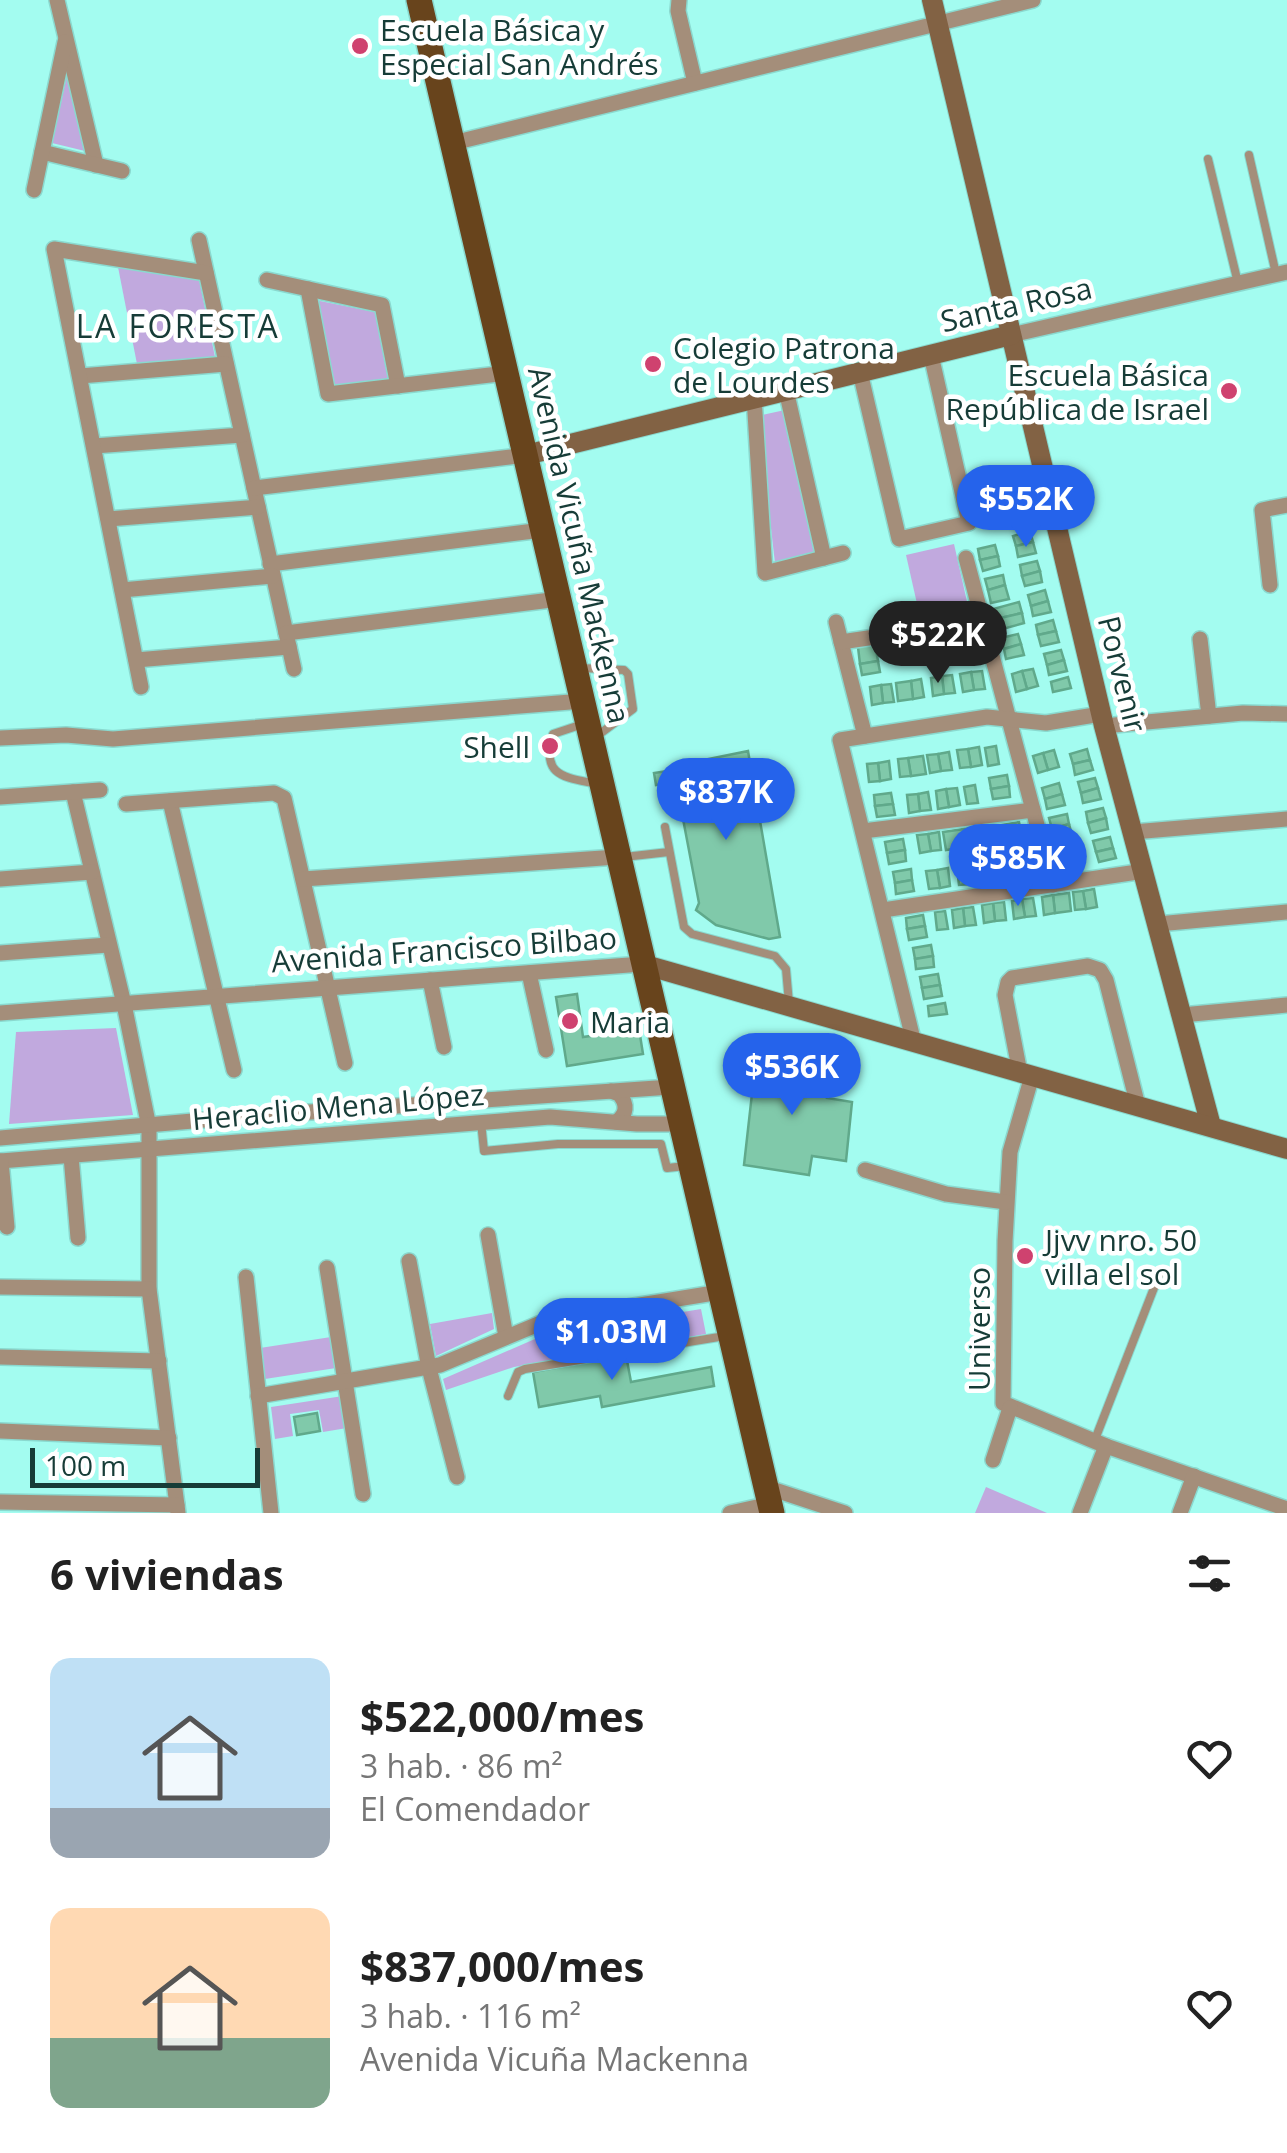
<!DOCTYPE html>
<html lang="es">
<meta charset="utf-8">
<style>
body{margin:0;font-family:"Open Sans",sans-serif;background:#f2f2f2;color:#222;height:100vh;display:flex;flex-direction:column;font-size:38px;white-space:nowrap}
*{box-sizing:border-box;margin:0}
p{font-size:32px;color:#767676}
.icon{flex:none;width:55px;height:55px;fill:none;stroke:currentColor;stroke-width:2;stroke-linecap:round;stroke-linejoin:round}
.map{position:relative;height:1513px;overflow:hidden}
.side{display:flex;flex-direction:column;background:#fff;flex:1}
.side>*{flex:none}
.scale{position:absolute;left:30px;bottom:25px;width:230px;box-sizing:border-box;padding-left:10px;border:5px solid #163c37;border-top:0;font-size:28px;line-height:35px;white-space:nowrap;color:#163c37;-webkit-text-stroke:8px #fff;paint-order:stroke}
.price{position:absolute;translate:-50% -85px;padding:0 22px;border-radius:35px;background:#2563eb;color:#fff;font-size:32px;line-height:65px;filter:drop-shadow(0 2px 5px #0008)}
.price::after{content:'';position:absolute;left:50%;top:60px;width:30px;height:22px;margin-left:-15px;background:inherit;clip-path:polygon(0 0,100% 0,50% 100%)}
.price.selected{background:#222;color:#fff}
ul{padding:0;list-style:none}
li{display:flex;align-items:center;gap:30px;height:250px;padding:0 50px}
li span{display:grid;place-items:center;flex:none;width:280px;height:200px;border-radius:20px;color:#555}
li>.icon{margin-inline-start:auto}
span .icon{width:120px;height:120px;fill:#fffc;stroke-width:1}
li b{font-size:42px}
h2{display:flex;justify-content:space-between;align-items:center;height:120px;padding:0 50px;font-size:42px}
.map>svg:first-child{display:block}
.green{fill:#c1a9de}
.building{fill:#80c9aa;stroke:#60a98b;stroke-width:2.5}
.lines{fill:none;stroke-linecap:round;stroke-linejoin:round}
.lane-casing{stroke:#8ad9cf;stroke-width:10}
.street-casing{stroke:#8ad9cf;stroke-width:18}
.secondary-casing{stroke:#8ad9cf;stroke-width:22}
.primary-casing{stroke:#8ad9cf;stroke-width:28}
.lane{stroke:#a48e7a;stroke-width:8}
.street{stroke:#a48e7a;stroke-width:15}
.secondary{stroke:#826244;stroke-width:20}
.primary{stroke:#68441c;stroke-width:25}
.poi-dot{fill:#cf426f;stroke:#fff;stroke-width:4}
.labels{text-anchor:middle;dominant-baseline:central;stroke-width:9;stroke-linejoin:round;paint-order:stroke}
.poi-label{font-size:30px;fill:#163c37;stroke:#fff;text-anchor:start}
.street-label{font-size:30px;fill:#163c37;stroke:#fff}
.neighbourhood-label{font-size:32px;letter-spacing:2.5px;fill:#163c37;stroke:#fff}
</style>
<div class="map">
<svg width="1287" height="1513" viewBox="0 0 1287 1513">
<rect width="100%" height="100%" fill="#a3fcf0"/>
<g class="green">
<polygon points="67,75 85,151 52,143"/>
<polygon points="118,267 199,279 215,357 137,364"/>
<polygon points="315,300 375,312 388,379 333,386"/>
<polygon points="785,410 814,553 775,563 758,416"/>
<polygon points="954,544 968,606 920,617 906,555"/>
<polygon points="116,1028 133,1115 9,1124 16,1032"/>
<polygon points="701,1309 706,1334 514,1367 446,1390 443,1379 544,1335"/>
<polygon points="492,1313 494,1329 436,1356 430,1324"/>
<polygon points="331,1337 336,1368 265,1379 260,1348"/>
<polygon points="343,1396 347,1428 323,1432 319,1410 290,1414 293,1436 275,1439 271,1407"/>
<polygon points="986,1487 1047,1513 975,1513"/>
</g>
<g class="building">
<polygon points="1030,531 1033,542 1016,546 1013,536"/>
<polygon points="1033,542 1036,553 1018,557 1016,546"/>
<polygon points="995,545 998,556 980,560 978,549"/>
<polygon points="998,556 1000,566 983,571 980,560"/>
<polygon points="1037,561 1040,571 1022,576 1020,565"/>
<polygon points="1040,571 1042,582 1025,586 1022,576"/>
<polygon points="1003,575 1005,585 988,590 985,579"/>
<polygon points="1005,585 1009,599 991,603 988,590"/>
<polygon points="1045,590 1048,601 1031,606 1028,595"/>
<polygon points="1048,601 1051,612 1033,616 1031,606"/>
<polygon points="1019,602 1022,613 996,619 993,609"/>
<polygon points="1022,613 1024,623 999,630 996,619"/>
<polygon points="1053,620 1056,631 1038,635 1036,625"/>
<polygon points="974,630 976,647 958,650 956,633"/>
<polygon points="1056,631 1059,642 1041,646 1038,635"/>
<polygon points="1018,634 1021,644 1004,649 1001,638"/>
<polygon points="875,644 878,661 860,664 858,647"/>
<polygon points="1021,644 1024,655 1006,659 1004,649"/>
<polygon points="976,647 978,658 960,661 958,650"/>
<polygon points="1061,650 1064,660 1047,665 1044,654"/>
<polygon points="1064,660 1067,671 1049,675 1047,665"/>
<polygon points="878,661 880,672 862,675 860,664"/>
<polygon points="1033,669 1038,686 1027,689 1022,671"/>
<polygon points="982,671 985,689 974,690 971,672"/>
<polygon points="1022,671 1027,689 1016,692 1012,674"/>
<polygon points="971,672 974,690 963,692 960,674"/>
<polygon points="952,675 955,693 944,694 942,676"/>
<polygon points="942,676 944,694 933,696 931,678"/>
<polygon points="1068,677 1071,688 1053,692 1051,682"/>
<polygon points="921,679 924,697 913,699 911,681"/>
<polygon points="911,681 913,699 898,701 896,683"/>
<polygon points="891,684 894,702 883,703 881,685"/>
<polygon points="881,685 883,703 872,705 870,687"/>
<polygon points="996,746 999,764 988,766 985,748"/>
<polygon points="979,747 982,765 971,767 968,749"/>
<polygon points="968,749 971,767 960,768 957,750"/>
<polygon points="1087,749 1090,760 1073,764 1070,754"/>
<polygon points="1054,750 1059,767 1048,770 1043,753"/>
<polygon points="748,751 780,937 769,939 716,925 696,910 699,903 676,782 656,785 654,773 674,770 674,766"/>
<polygon points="949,752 952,770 941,771 938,754"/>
<polygon points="1043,753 1048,770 1038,773 1033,756"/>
<polygon points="938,754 941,771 930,773 927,755"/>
<polygon points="923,756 926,774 911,776 908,758"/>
<polygon points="908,758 911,776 900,777 898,759"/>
<polygon points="1090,760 1093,770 1075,775 1073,764"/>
<polygon points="889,761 891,779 880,781 878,763"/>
<polygon points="878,763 880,781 869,782 867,764"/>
<polygon points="1007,775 1009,786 991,789 989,778"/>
<polygon points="1095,778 1098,788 1081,793 1078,782"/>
<polygon points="1059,783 1062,794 1045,799 1042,788"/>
<polygon points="975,785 978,803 967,804 964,787"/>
<polygon points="1009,786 1010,797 993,799 991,789"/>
<polygon points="957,788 960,805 949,807 946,789"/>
<polygon points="1098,788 1101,799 1083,803 1081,793"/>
<polygon points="946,789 949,807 938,809 936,791"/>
<polygon points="928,792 931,810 920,811 918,794"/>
<polygon points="891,793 893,804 875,806 874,795"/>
<polygon points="918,794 920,811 909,813 907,795"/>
<polygon points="1062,794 1065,805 1047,809 1045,799"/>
<polygon points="893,804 895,815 877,817 875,806"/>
<polygon points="1103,808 1106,818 1088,823 1086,812"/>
<polygon points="1067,814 1069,824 1052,829 1049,818"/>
<polygon points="1106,818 1108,829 1091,833 1088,823"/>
<polygon points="1019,822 1021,833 1003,836 1002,825"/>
<polygon points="1069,824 1072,835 1055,839 1052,829"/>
<polygon points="986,826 989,844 978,845 975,827"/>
<polygon points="974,827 977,845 966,847 964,829"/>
<polygon points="964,829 966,847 946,850 943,832"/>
<polygon points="939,832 941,850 931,851 928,834"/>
<polygon points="1021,833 1023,844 1005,847 1003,836"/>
<polygon points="928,834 931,851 920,853 917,835"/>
<polygon points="1110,837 1113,848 1096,852 1093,841"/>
<polygon points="903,839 905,850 887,853 885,842"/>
<polygon points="1074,843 1076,854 1059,858 1056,847"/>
<polygon points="1113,848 1116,858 1099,862 1096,852"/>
<polygon points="905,850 906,861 889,864 887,853"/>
<polygon points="1027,852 1029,863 1011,866 1009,855"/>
<polygon points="1076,854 1079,864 1062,869 1059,858"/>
<polygon points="996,862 998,880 988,881 985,863"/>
<polygon points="1029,863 1030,874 1013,877 1011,866"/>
<polygon points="983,864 986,882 970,884 968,866"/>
<polygon points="968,866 970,884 959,885 957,868"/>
<polygon points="948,868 950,886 940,888 937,870"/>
<polygon points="911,869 912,880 895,883 893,872"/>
<polygon points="937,870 940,888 929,889 926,871"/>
<polygon points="912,880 914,891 896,894 895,883"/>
<polygon points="1094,889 1097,907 1086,909 1083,891"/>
<polygon points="1083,891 1086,909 1075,910 1073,892"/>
<polygon points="1069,893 1071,911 1055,913 1053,895"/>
<polygon points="1053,895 1055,913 1044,915 1042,897"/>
<polygon points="1033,898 1036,916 1025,917 1022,899"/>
<polygon points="1022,899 1025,917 1014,919 1012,901"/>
<polygon points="1004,902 1006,920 995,921 993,903"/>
<polygon points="993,903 995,921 984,923 982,905"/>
<polygon points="973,907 976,925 965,926 963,908"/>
<polygon points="963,908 965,926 954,928 952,910"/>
<polygon points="945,911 948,929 937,930 935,912"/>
<polygon points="923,915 925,926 907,929 906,918"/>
<polygon points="925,926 927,937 909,940 907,929"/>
<polygon points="931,945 933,956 915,959 913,948"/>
<polygon points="933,956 934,967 916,969 915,959"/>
<polygon points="938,974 940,985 922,988 920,977"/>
<polygon points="940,985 942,996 924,999 922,988"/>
<polygon points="577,994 583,1037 639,1029 643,1054 567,1066 556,997"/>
<polygon points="945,1003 947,1014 929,1016 928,1006"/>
<polygon points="733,1054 829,1079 827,1098 852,1102 846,1161 812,1156 809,1175 744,1165 754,1076 728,1068"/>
<polygon points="626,1355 631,1382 711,1367 714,1386 602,1407 600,1396 539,1407 533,1372"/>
<polygon points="317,1413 320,1431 297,1435 294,1417"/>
</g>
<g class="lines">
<defs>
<g id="lane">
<polyline points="1249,155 1276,274"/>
<polyline points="1208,159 1238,283"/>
<polyline points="580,668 624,670 628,674 633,709 597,736"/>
<path d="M 583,724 L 553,734 C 540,777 565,777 597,784"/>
<polyline points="665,827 684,927 692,934 775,956 786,969 789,1003"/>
<polyline points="624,857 669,852"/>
<polyline points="481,1122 484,1151 558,1144 661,1144 667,1168 686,1166"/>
<polyline points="508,1396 518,1372 525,1369 725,1336"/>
<polyline points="1094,1442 1159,1275"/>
</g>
<g id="street">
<polyline points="57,0 96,165"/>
<polyline points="679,0 678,11 695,83"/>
<polyline points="453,143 1033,0"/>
<polyline points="42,152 122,171"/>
<polyline points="34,190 65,42"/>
<polyline points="199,240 294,669"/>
<polyline points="267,280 382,305 398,386"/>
<polyline points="308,289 328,394 507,373"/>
<polyline points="1011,335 1287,272"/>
<polyline points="860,372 899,539 969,523 931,355"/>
<polyline points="80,376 226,364"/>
<polyline points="786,390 824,558"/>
<polyline points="754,397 765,573 843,553"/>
<polyline points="94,446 242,435"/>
<polyline points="254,488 526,455"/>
<polyline points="108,519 258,507"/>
<polyline points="966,558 1053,885"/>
<polyline points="270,564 542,530"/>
<polyline points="1270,585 1262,510 1287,505"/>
<polyline points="122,590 273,576"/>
<polyline points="836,622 865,736"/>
<polyline points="286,633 559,599"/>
<polyline points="1200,639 1209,716"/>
<polyline points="841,642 983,621"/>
<polyline points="136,660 289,647"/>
<polyline points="141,687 54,249 206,273"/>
<polyline points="1104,726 1243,713 1287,714"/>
<polyline points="0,738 66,735 113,739 583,701"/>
<polyline points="73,792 124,1004 149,1127 149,1289 178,1513"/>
<polyline points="0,797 100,790"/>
<polyline points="170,801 234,1070"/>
<polyline points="126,804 274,793 284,798 345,1063"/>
<polyline points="863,831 1033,810"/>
<polyline points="1133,832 1287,819"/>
<polyline points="0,879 92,872"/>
<polyline points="303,879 617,857"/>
<polyline points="883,910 1144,871"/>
<polyline points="1158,924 1287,912"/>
<polyline points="0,953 108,945"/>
<polyline points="529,973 546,1050"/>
<polyline points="430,980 444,1047"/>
<polyline points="0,1013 642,964"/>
<polyline points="1182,1015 1287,1005"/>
<polyline points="914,1043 840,740 987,717 1046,723 1101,714"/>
<polyline points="1020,1073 1005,995 1008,982 1012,978 1088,966 1100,970 1106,980 1138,1106"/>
<polyline points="1032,1076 1010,1152 1005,1241 1003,1403 1106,1446 1287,1509"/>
<path d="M 611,1091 L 619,1094 C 628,1104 627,1115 616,1122"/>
<polyline points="0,1138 238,1117 671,1087"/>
<polyline points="71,1156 78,1238"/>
<polyline points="0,1161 550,1117 637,1124 680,1124"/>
<polyline points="1,1161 7,1227"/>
<polyline points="865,1170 946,1194 1006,1202"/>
<polyline points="488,1235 506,1337"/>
<polyline points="409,1261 429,1368 457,1477"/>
<polyline points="327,1268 363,1494"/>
<polyline points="246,1277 271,1513"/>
<polyline points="0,1287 149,1289"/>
<polyline points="0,1357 159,1361"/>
<polyline points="258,1396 440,1365 548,1320 720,1292"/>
<polyline points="0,1431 169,1438"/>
<polyline points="993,1460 1010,1408"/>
<polyline points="766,1487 845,1513"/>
<polyline points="0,1502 177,1505"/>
<polyline points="730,1513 770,1504"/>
<polyline points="1080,1513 1106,1446"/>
<polyline points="1180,1513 1194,1476"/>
</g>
<g id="secondary">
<polyline points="932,0 1104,726 1211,1126"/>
<polyline points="526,455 1011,335"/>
<polyline points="642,964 1287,1149"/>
</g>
<polyline id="primary" points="419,0 772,1513"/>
</defs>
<use href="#lane" class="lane-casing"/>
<use href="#street" class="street-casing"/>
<use href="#secondary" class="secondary-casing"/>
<use href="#primary" class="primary-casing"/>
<use href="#lane" class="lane"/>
<use href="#street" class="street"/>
<use href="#secondary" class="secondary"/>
<use href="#primary" class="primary"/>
</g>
<g class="poi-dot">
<circle cx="360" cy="46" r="10"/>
<circle cx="653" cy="364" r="10"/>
<circle cx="1229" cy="391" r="10"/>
<circle cx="550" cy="746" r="10"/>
<circle cx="570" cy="1021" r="10"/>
<circle cx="1025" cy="1256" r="10"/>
</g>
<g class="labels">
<g class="poi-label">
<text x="380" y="29">Escuela Básica y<tspan x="380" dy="34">Especial San Andrés</tspan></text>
<text x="673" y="347">Colegio Patrona<tspan x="673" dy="34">de Lourdes</tspan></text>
<text x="1209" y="374" text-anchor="end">Escuela Básica<tspan x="1209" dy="34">República de Israel</tspan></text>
<text x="530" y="746" text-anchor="end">Shell</text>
<text x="590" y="1021">Maria</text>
<text x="1045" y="1239">Jjvv nro. 50<tspan x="1045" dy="34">villa el sol</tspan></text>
</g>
<g class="street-label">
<text transform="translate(1016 304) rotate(-13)">Santa Rosa</text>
<text transform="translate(580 545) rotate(77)">Avenida Vicuña Mackenna</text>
<text transform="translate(1123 674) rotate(76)">Porvenir</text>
<text transform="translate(444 949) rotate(-4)">Avenida Francisco Bilbao</text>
<text transform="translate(338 1106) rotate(-5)">Heraclio Mena López</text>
<text transform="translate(978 1329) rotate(-90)">Universo</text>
</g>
<g class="neighbourhood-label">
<text x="178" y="325">LA FORESTA</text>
</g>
</g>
</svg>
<div class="scale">100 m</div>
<b class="price" style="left:1026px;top:550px">$552K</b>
<b class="price selected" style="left:938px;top:686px">$522K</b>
<b class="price" style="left:726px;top:843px">$837K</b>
<b class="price" style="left:1018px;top:909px">$585K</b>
<b class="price" style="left:792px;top:1118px">$536K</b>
<b class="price" style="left:612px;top:1383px">$1.03M</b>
</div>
<section class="side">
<h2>6 viviendas<svg class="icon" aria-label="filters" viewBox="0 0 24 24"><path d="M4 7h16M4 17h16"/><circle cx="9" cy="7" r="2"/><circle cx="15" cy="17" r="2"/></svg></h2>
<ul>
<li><span style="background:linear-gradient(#bfe0f5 75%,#9aa5b1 0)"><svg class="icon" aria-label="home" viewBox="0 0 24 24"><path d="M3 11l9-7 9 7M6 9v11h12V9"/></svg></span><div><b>$522,000/mes</b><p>3 hab. · 86 m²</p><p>El Comendador</p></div><svg class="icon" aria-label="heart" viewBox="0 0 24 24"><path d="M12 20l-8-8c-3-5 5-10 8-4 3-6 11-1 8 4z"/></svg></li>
<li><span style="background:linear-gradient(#ffd9b3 65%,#7fa58c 0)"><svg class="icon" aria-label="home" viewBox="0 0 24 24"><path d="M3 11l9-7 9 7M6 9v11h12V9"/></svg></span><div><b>$837,000/mes</b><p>3 hab. · 116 m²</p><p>Avenida Vicuña Mackenna</p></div><svg class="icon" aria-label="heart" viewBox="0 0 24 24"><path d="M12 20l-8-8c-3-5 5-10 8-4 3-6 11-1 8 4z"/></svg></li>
</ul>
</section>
